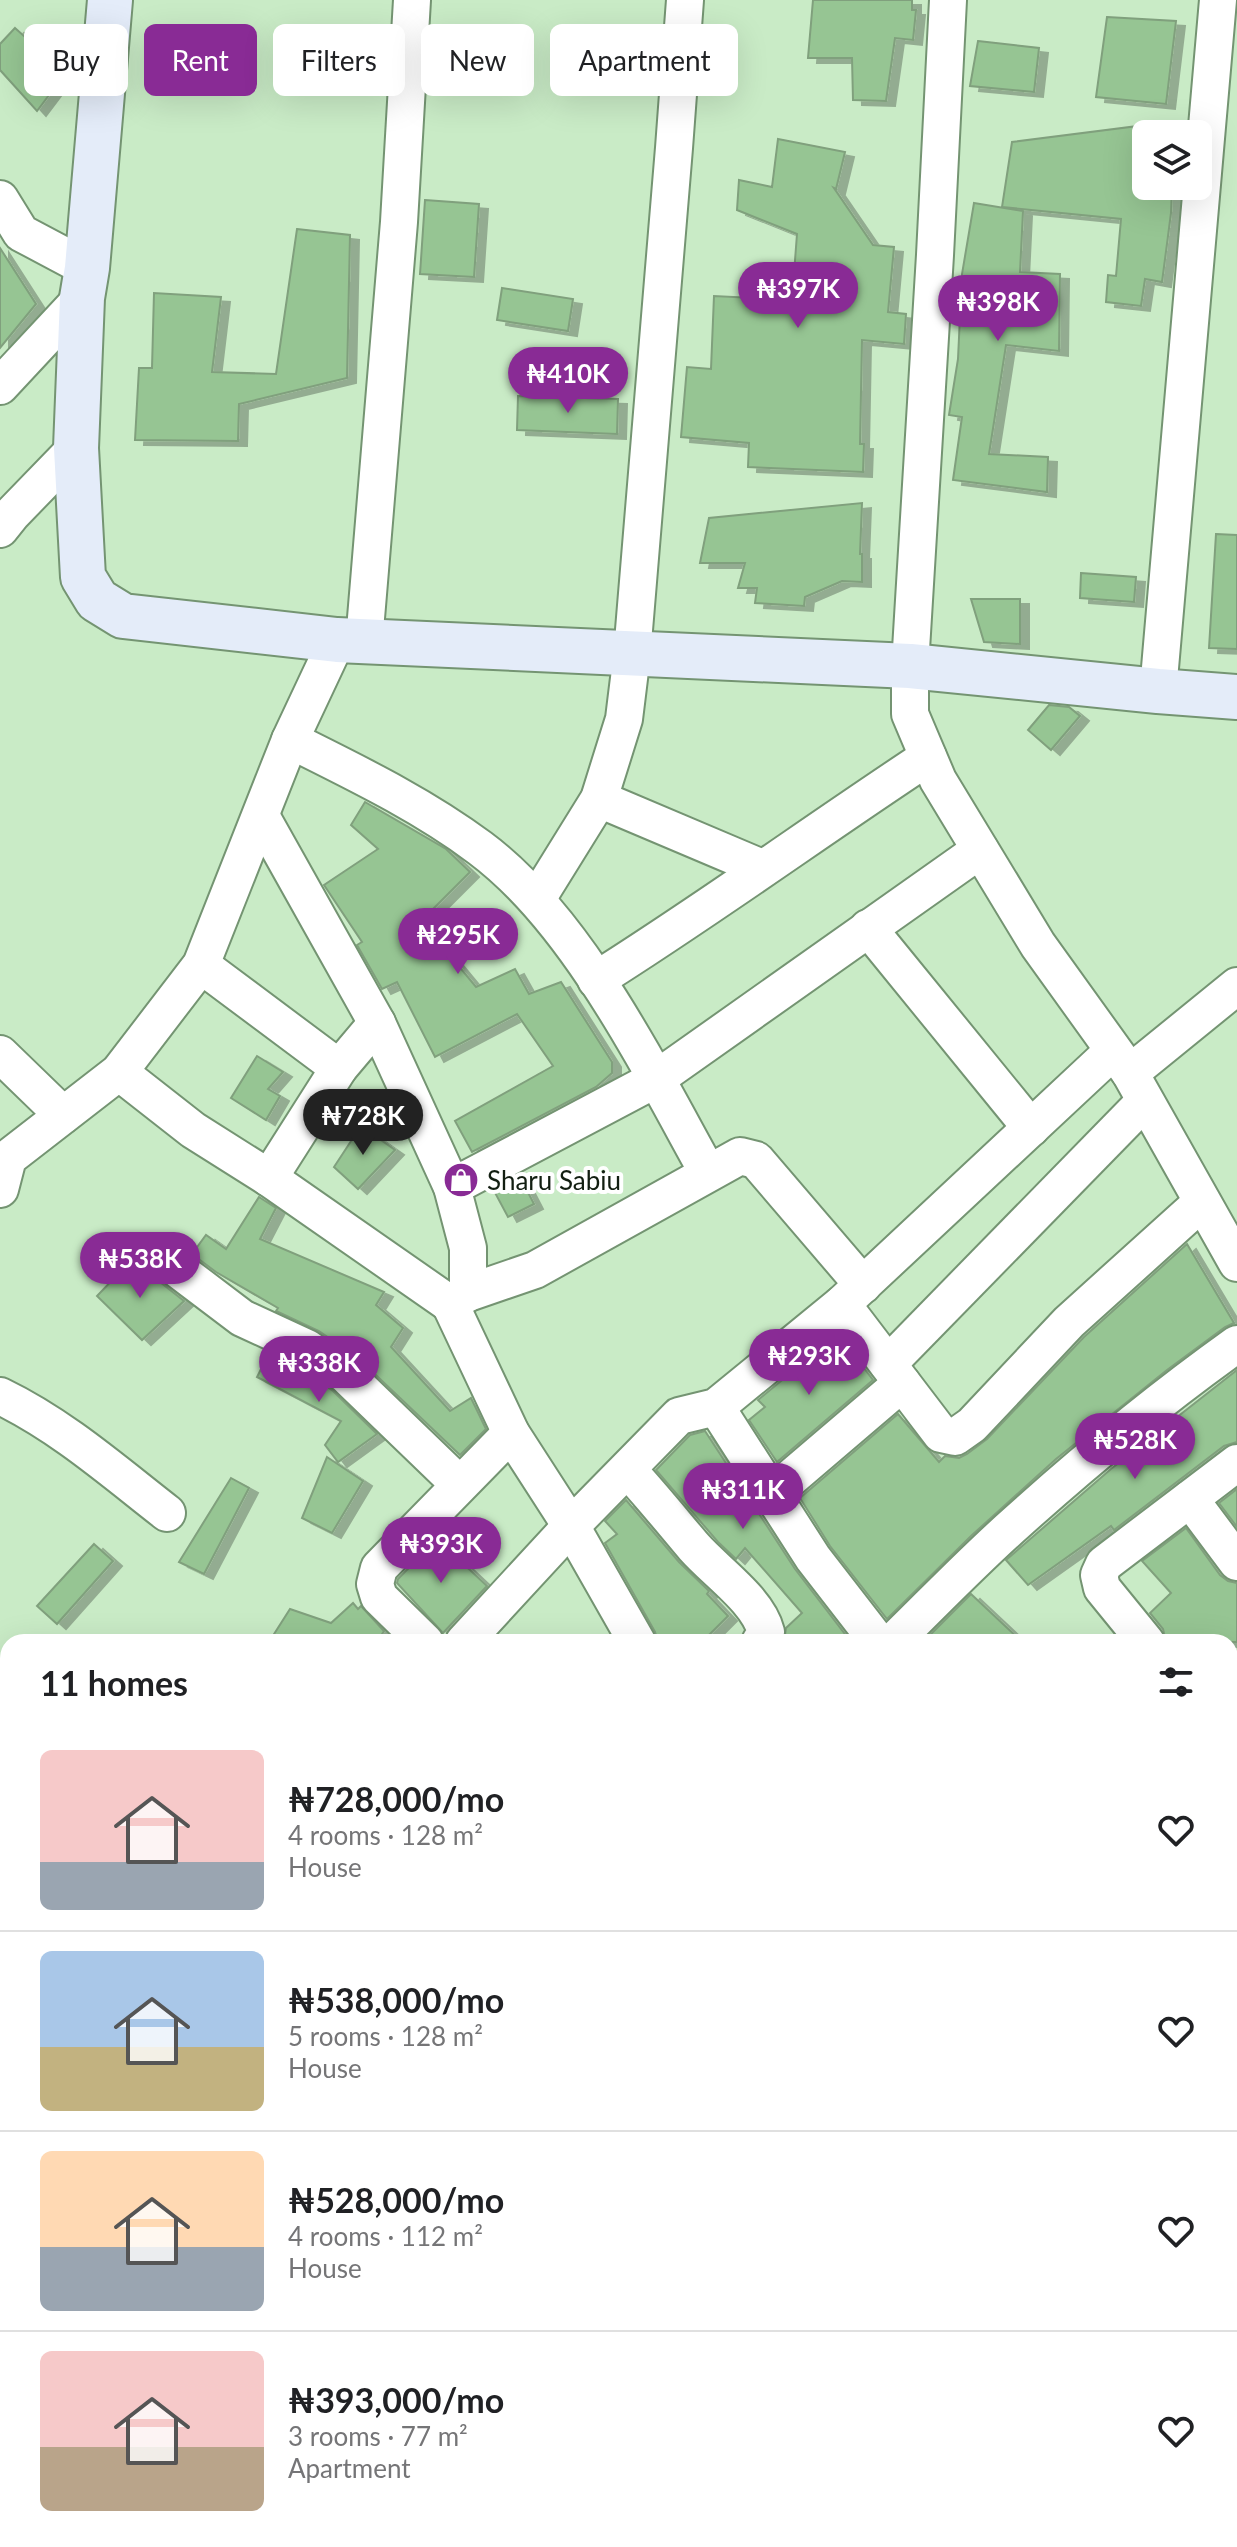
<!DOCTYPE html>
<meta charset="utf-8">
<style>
body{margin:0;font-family:Lato,sans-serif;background:#f6f6f6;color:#202124;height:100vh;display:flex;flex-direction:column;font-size:30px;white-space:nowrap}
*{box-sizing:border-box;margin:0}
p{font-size:26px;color:#757577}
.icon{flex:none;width:44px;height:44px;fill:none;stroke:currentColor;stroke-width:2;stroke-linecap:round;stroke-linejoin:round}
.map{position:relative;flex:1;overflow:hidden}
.sheet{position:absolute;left:0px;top:1634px;width:1238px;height:914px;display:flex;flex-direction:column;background:#fff;border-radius:24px 24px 0 0;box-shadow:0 8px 32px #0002}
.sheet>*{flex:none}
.banner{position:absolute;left:24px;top:24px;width:800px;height:72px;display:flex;gap:16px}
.fabs{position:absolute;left:1132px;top:120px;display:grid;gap:16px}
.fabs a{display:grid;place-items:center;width:80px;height:80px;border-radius:12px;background:#fff;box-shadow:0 8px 32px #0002;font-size:40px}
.price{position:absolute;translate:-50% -68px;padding:0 18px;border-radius:28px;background:#892b95;color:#fff;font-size:26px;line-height:52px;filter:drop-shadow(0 2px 4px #0008)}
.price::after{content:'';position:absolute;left:50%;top:48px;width:24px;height:18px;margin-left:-12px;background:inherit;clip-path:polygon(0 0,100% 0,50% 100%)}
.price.selected{background:#222;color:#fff}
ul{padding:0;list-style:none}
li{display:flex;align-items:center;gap:24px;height:200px;padding:0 40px}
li+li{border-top:2px solid #e0e0e0}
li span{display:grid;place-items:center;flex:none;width:224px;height:160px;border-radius:12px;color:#555}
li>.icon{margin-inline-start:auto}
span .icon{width:96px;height:96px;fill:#fffc;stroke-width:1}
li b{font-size:34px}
h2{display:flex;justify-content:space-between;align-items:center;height:96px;padding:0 40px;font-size:34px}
.tag{padding:0 28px;border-radius:12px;background:#fff;box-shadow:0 8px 32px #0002;font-size:28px;line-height:72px}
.tag.selected{background:#892b95;color:#fff}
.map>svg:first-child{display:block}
.building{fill:#96c593;stroke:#80a07d;stroke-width:2;filter:url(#shadow)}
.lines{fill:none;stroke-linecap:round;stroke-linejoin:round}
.street-casing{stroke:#749472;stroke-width:40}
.secondary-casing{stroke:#749472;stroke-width:48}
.street{stroke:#fff;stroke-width:36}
.secondary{stroke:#e4ecf9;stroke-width:44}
.labels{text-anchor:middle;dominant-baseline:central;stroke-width:8;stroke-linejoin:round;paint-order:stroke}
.poi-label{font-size:26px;fill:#121e11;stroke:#fff;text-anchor:start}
</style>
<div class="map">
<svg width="1237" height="2547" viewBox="0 0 1237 2547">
<defs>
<filter id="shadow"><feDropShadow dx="9" dy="5" stdDeviation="0" flood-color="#0004"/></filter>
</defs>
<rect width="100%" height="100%" fill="#c9ebc6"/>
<g class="building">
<polygon points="813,0 912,0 912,10 916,10 913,40 895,38 886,101 853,100 852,58 808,58"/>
<polygon points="1107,17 1176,21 1166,104 1096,97"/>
<polygon points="15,28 44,54 39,60 50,66 43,80 55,87 37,111 0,70 0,44"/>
<polygon points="978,41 1039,48 1034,92 970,86"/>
<polygon points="1146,125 1146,186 1172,186 1171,213 1162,282 1145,279 1141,306 1106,302 1108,275 1116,276 1121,219 1002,207 1012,142"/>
<polygon points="778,139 845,152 836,189 834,188 873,245 894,247 888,312 906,314 904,344 862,340 860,444 864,444 863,472 748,467 749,443 681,437 687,367 711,369 714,296 792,300 797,234 737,210 739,180 772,187"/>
<polygon points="425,200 479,204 474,277 420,274"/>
<polygon points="974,203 1023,211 1020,272 1060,274 1059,351 1006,345 989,454 1048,457 1047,492 953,480 962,417 949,415 958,359 962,274"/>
<polygon points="297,229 350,235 347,378 239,404 238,441 135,440 139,368 152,368 154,293 221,297 212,372 276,374"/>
<polygon points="0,248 36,304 0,348"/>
<polygon points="502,288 573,299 568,331 497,320"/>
<polygon points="518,396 618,399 617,434 517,430"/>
<polygon points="862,503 860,554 862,554 862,582 842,581 805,597 804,606 755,603 757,588 738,588 745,563 700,563 709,518"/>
<polygon points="1216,534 1237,535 1237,649 1209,648"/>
<polygon points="1081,573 1136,577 1134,602 1080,598"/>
<polygon points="971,599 1020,599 1020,644 984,642"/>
<polygon points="1049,705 1069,707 1080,716 1051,750 1028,730"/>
<polygon points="365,802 446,849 470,872 424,918 437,940 476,987 515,969 529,994 561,982 612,1062 612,1073 596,1087 472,1152 455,1121 553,1066 517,1014 435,1057 397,982 382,989 357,945 362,942 324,885 378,849 351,825"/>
<polygon points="257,1056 283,1072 268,1089 280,1096 266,1120 231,1098"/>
<polygon points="361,1126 395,1150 358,1189 334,1167"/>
<polygon points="519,1175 534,1204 508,1217 493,1189"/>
<polygon points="259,1197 276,1208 260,1239 384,1292 376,1305 403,1328 391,1347 450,1411 471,1398 486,1429 460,1455 358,1358 319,1331 276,1311 278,1308 216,1272 192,1254 206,1235 226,1249"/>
<polygon points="1187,1244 1234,1323 1225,1327 1167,1370 1056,1459 971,1536 887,1619 830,1546 800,1498 898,1414 939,1462 945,1456 959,1458 967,1454 987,1439 1084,1337"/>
<polygon points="144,1259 155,1278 184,1301 142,1340 97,1296 120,1272 127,1279"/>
<polygon points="838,1334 873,1380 777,1462 749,1420 765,1407 758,1400"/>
<polygon points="269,1353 297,1366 333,1391 377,1434 338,1462 325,1445 341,1421 257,1377"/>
<polygon points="1237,1370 1237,1442 1224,1446 1114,1530 1111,1526 1028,1585 1006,1560 1111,1469"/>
<polygon points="705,1431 795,1569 851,1642 784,1642 786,1628 802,1613 745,1548 736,1559 718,1542 656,1470 690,1435"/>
<polygon points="327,1457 363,1481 332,1533 302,1518"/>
<polygon points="231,1478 249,1488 204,1574 179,1562"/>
<polygon points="1237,1489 1237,1527 1219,1503"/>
<polygon points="626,1500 679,1562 709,1591 707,1594 728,1616 702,1642 658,1642 655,1632 605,1543 617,1534 605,1521"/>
<polygon points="1186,1528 1220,1575 1228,1581 1237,1583 1237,1642 1166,1642 1163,1629 1150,1613 1171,1593 1142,1561"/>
<polygon points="437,1539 487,1586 443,1633 397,1583 398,1579"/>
<polygon points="94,1544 113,1561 57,1624 37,1606"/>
<polygon points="971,1594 1022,1642 923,1642"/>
<polygon points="353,1603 358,1609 361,1606 384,1631 377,1642 269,1642 290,1609 331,1623"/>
</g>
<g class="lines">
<defs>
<g id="street">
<polyline points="948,0 935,255 910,666 910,714 938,780 1038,945 1130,1073 1237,1263"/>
<polyline points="0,199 21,233 87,268"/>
<polyline points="0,386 82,298"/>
<polyline points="0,529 12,514 76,448"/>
<polyline points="364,642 399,222 412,0"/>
<polyline points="1158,691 1218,0"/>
<path d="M 290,740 C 356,773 421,804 480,848 C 578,921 649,1067 708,1173"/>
<polyline points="599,799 762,868"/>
<polyline points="537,899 599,799 624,719 632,654 674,148 685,0"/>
<polyline points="868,928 1031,1128"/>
<polyline points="201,965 339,1068"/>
<path d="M 596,980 C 709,909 817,830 928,757"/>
<polyline points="0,1054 63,1115"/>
<polyline points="119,1072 193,1130 269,1178 450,1304 468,1293 468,1248 452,1187 377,1023 261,816"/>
<polyline points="1130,1073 1237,986"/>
<polyline points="269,1178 339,1068 377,1023"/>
<polyline points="452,1187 656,1079 980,850"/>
<polyline points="0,1189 8,1158 119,1072 201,965 290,740 337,640"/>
<polyline points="168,1262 242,1318 307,1348 346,1375 459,1484"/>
<polyline points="468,1293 535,1270 740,1156 756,1160 863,1285"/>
<polyline points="450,1304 511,1433 571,1526 637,1642"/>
<polyline points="842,1304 941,1434 955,1437 972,1425 1069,1322 1202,1202"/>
<polyline points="888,1364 1145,1101"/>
<path d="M 0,1396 C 62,1426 113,1471 167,1513"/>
<polyline points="716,1407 813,1558 878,1642"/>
<path d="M 628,1470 C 651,1495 672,1521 694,1547 C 716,1572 758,1600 766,1632 L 760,1642"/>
<polyline points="772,1494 902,1383"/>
<polyline points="1190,1499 1237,1562"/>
<polyline points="425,1642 379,1597 375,1584 379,1568 511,1433"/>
<polyline points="464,1642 571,1526 679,1416 716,1407 842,1304 1113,1051"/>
<path d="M 893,1642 C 934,1602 974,1560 1017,1522 C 1087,1459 1160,1399 1237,1344"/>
<polyline points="1146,1642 1102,1588 1099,1575 1104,1564 1237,1463"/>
<polyline points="1230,1683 1237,1675"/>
<polyline points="0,1688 8,1693"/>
<polyline points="1230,1743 1237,1751"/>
<polyline points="0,1974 8,1978"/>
<polyline points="0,2044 8,2047"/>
<polyline points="1230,2174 1237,2179"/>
<polyline points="0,2254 8,2258"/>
<polyline points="1230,2313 1237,2304"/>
<polyline points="0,2418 8,2401"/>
<polyline points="1230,2488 1237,2479"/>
<polyline points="208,2540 223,2547"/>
<polyline points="844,2540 846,2547"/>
<polyline points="1017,2540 1024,2547"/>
<polyline points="1183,2540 1192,2547"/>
<polyline points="55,2547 59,2540"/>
<polyline points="133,2547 134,2540"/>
<polyline points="564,2547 568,2540"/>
<polyline points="957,2547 964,2540"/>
</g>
<polyline id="secondary" points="110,0 87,268 82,298 76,448 83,577 97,600 123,616 337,640 910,666 1158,691 1237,697"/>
</defs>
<use href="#street" class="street-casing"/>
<use href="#secondary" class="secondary-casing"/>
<use href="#street" class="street"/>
<use href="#secondary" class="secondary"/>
</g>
<defs>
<symbol id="shop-disc" viewBox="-11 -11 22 22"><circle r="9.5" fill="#892b95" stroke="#fff"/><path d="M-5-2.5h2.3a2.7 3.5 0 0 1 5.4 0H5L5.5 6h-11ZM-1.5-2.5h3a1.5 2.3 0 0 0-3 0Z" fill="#fff"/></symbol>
</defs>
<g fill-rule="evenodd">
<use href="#shop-disc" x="441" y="1160" width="40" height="40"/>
</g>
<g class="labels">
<g class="poi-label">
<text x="487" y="1180">Sharu Sabiu</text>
</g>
</g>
</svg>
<div class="fabs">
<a><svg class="icon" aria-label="layers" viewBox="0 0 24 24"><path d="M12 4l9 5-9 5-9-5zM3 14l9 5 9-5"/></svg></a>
</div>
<b class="price" style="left:798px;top:330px">₦397K</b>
<b class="price" style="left:998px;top:343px">₦398K</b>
<b class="price" style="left:568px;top:415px">₦410K</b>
<b class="price" style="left:458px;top:976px">₦295K</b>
<b class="price selected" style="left:363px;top:1157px">₦728K</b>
<b class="price" style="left:140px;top:1300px">₦538K</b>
<b class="price" style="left:809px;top:1397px">₦293K</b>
<b class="price" style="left:319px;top:1404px">₦338K</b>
<b class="price" style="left:1135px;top:1481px">₦528K</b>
<b class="price" style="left:743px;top:1531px">₦311K</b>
<b class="price" style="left:441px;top:1585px">₦393K</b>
<div class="banner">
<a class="tag">Buy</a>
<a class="tag selected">Rent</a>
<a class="tag">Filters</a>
<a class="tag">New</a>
<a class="tag">Apartment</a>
</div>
<section class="sheet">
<h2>11 homes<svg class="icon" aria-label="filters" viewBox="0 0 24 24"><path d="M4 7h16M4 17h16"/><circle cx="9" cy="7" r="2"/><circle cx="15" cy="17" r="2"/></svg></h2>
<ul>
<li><span style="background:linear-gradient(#f6c9c9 70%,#9aa5b1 0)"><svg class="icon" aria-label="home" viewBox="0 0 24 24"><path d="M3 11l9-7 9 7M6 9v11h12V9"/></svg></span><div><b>₦728,000/mo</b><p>4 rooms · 128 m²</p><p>House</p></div><svg class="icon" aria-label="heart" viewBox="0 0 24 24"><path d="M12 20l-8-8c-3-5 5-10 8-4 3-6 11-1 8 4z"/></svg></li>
<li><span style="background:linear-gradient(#a9c7e8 60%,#c2b280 0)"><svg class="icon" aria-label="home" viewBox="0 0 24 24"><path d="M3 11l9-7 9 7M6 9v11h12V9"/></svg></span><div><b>₦538,000/mo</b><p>5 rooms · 128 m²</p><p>House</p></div><svg class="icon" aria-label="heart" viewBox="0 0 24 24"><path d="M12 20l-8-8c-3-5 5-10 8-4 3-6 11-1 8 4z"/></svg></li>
<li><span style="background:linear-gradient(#ffd9b3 60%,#9aa5b1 0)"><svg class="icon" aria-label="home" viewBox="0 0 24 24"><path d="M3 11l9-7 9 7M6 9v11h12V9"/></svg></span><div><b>₦528,000/mo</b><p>4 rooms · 112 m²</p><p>House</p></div><svg class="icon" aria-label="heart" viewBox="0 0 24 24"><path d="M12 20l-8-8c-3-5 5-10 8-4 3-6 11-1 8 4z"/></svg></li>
<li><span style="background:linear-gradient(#f6c9c9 60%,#b9a48a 0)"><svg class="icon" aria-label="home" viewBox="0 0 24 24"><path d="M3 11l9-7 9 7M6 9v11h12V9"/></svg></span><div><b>₦393,000/mo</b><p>3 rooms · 77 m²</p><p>Apartment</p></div><svg class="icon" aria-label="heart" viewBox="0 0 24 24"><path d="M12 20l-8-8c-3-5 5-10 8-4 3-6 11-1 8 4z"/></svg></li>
</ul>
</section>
</div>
